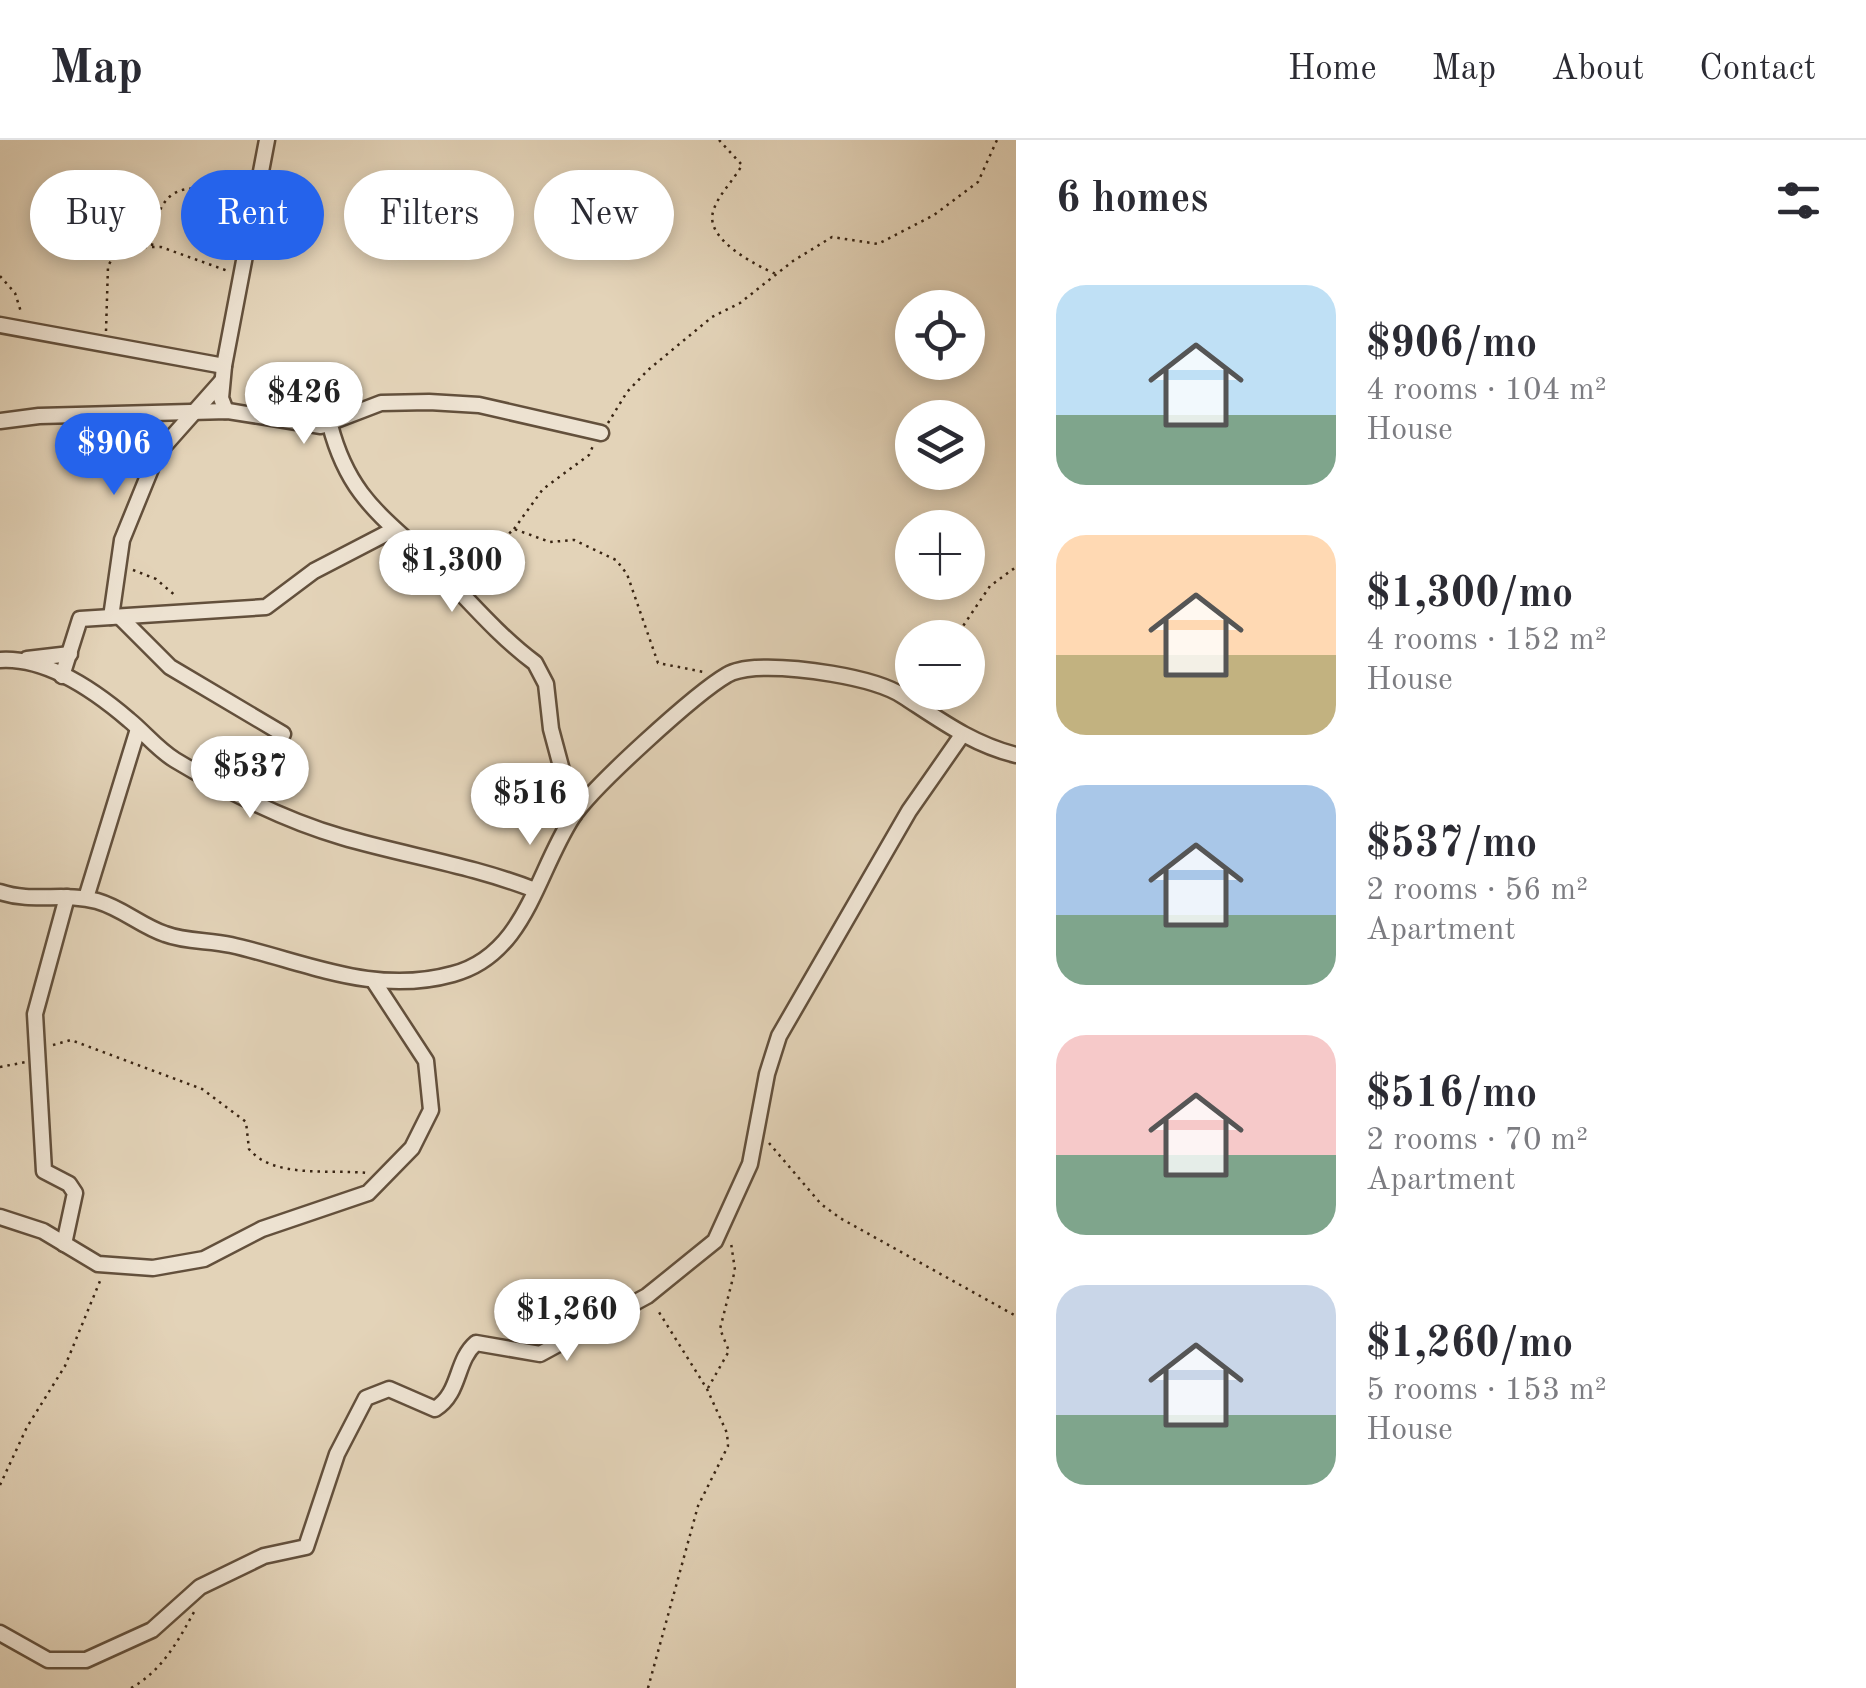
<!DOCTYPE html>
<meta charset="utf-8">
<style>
body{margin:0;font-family:"Old Standard TT",serif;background:#f7f7f7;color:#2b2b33;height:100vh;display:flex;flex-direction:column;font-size:38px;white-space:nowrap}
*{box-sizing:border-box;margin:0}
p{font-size:32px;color:#7c7c81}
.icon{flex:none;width:55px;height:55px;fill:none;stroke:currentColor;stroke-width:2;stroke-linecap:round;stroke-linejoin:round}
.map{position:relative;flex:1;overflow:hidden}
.panel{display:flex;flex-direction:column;background:#fff;width:850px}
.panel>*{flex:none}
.banner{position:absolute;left:30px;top:30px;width:835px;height:90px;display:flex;gap:20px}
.buttons{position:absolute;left:895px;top:150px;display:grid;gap:20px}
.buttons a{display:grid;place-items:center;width:90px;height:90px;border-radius:50%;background:#fff;box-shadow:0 5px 15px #0003;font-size:50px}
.price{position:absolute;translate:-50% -85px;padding:0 22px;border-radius:35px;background:#fff;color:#222;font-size:32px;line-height:65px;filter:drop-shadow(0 2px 5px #0008)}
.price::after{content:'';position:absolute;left:50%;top:60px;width:30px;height:22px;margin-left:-15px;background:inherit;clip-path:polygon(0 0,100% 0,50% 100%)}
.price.on{background:#2563eb;color:#fff}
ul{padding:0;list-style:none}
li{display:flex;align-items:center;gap:30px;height:250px;padding:0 40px}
li span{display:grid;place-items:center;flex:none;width:280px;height:200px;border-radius:30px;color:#555}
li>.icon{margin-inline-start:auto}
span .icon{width:120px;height:120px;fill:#fffc;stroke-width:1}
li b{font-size:42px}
h2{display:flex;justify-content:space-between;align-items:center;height:120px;padding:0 40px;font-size:42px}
.chip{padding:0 35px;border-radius:45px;background:#fff;box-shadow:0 5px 15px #0003;font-size:35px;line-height:90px}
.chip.on{background:#2563eb;color:#fff}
header{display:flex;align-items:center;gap:60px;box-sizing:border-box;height:140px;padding:0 50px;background:#fff;border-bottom:2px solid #e1e1e2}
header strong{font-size:48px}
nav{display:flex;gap:55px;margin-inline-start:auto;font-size:35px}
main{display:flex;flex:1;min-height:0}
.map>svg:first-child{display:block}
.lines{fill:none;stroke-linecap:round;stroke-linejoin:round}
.minor-casing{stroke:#63503c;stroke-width:19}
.path{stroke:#382413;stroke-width:2.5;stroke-dasharray:2.5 5;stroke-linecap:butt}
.minor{stroke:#ede2d1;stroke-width:14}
</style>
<header>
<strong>Map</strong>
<nav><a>Home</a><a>Map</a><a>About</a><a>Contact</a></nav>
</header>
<main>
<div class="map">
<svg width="1016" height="1548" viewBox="0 0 1016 1548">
<rect width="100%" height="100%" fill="#e3d3b8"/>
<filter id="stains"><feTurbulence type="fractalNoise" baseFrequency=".002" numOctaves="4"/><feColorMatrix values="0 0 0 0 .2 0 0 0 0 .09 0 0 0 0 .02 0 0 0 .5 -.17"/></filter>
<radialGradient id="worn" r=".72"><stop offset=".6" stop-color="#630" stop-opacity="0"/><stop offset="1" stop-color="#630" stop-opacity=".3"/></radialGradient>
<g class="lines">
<defs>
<g id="minor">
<polyline points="0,185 224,226"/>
<polyline points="226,271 221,258 224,226 267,0"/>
<polyline points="0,281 39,276 228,271 321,286 381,263 429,262 479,265 601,293"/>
<path d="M 330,285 C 350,362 388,379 440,431 C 471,463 500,497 535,523 L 546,544 L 551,589 L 574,675"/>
<polyline points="111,477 122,400 157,314 221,242"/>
<polyline points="120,477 170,527 283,594"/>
<polyline points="27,519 70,514"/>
<path d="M 0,520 C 46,517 94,550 129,580 C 145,593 157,609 175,620 C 225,650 286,681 342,697 C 407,716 471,725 535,750"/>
<polyline points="62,536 80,479 266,467 314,431 393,390"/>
<path d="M 0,752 C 32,763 65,752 97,761 C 122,768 141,786 165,794 C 186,802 209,800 231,805 C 306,822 374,856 453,834 C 525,815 536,734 572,678 C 591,648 696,553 727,535 C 735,530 746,529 756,528 C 793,526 872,536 903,556 C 940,580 972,604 1016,615"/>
<polyline points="86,758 138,589"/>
<polyline points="0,1077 43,1091 98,1124 153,1128 204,1119 262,1089 368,1053 412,1008 431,970 426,921 375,843"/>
<polyline points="64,1104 75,1053 69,1044 44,1031 35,874 67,757"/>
<path d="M 0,1493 L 48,1520 L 86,1520 L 152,1490 L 200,1447 L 264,1416 L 306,1407 L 337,1314 L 366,1258 L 389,1249 L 435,1269 C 461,1253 455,1221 476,1203 L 540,1214 L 647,1156 L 715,1101 L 750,1024 L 767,934 L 779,896 L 909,671 L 962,595"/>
</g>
</defs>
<use href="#minor" class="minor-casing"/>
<g class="path">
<path d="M 719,0 L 742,25 C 734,40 717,56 713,72 C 705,99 755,125 776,134"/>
<path d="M 152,106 C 159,40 184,44 242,54"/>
<polyline points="0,136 15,153 21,172"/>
<polyline points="106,191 108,126 119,107 161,107 228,131"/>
<polyline points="608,283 627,252 648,230 712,177 740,163 793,121 832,97 878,104 934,75 978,42 997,0"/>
<polyline points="514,389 543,349 589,315 593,306"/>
<polyline points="133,430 156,439 177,457"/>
<polyline points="465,434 514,389 550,402 574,400 616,420 627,434 658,523 704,532"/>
<polyline points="955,498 990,446 1016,427"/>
<path d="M 53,905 L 71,900 L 202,949 L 246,982 L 249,1009 C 273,1039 332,1029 367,1033"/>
<polyline points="0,927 26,922"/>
<polyline points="769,1003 821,1064 840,1078 1016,1176"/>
<polyline points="708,1248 729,1211 720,1189 735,1130 731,1103"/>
<polyline points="0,1345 27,1287 65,1226 100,1141"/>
<path d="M 131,1548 C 162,1531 178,1501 194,1472"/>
<polyline points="648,1548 698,1366 728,1306 727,1293 707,1249 657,1169"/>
</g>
<use href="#minor" class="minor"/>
</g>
<rect width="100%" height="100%" filter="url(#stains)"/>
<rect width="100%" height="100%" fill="url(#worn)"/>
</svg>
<div class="buttons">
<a><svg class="icon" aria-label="locate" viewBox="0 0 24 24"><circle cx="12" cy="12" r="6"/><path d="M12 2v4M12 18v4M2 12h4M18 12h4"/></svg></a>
<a><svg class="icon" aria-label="layers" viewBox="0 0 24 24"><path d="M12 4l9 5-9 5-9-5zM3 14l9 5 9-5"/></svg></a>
<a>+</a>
<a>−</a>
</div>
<b class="price" style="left:304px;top:307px">$426</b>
<b class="price on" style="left:114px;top:358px">$906</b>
<b class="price" style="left:452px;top:475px">$1,300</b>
<b class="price" style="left:250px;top:681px">$537</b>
<b class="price" style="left:530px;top:708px">$516</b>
<b class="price" style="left:567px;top:1224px">$1,260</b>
<div class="banner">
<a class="chip">Buy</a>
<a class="chip on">Rent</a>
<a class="chip">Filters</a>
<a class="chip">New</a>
</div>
</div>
<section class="panel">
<h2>6 homes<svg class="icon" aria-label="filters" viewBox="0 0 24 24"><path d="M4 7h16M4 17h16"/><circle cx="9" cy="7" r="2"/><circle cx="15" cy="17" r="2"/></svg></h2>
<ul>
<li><span style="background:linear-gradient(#bfe0f5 65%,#7fa58c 0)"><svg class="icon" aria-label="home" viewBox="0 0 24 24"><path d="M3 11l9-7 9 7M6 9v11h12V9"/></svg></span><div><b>$906/mo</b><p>4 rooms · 104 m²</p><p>House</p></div></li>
<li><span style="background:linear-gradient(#ffd9b3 60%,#c2b280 0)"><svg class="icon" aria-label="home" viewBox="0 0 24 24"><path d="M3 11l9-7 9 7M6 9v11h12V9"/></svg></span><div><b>$1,300/mo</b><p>4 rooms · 152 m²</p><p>House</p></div></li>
<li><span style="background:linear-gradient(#a9c7e8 65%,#7fa58c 0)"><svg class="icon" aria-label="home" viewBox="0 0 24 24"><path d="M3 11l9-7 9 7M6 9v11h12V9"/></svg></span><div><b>$537/mo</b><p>2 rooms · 56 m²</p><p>Apartment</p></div></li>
<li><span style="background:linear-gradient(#f6c9c9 60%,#7fa58c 0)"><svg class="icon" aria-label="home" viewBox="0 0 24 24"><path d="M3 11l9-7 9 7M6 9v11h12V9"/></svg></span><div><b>$516/mo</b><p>2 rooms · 70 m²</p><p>Apartment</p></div></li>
<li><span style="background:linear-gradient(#c9d6e8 65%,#7fa58c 0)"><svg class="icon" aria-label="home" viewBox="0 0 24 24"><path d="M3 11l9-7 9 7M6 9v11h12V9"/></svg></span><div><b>$1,260/mo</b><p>5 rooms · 153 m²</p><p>House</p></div></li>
</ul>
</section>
</main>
